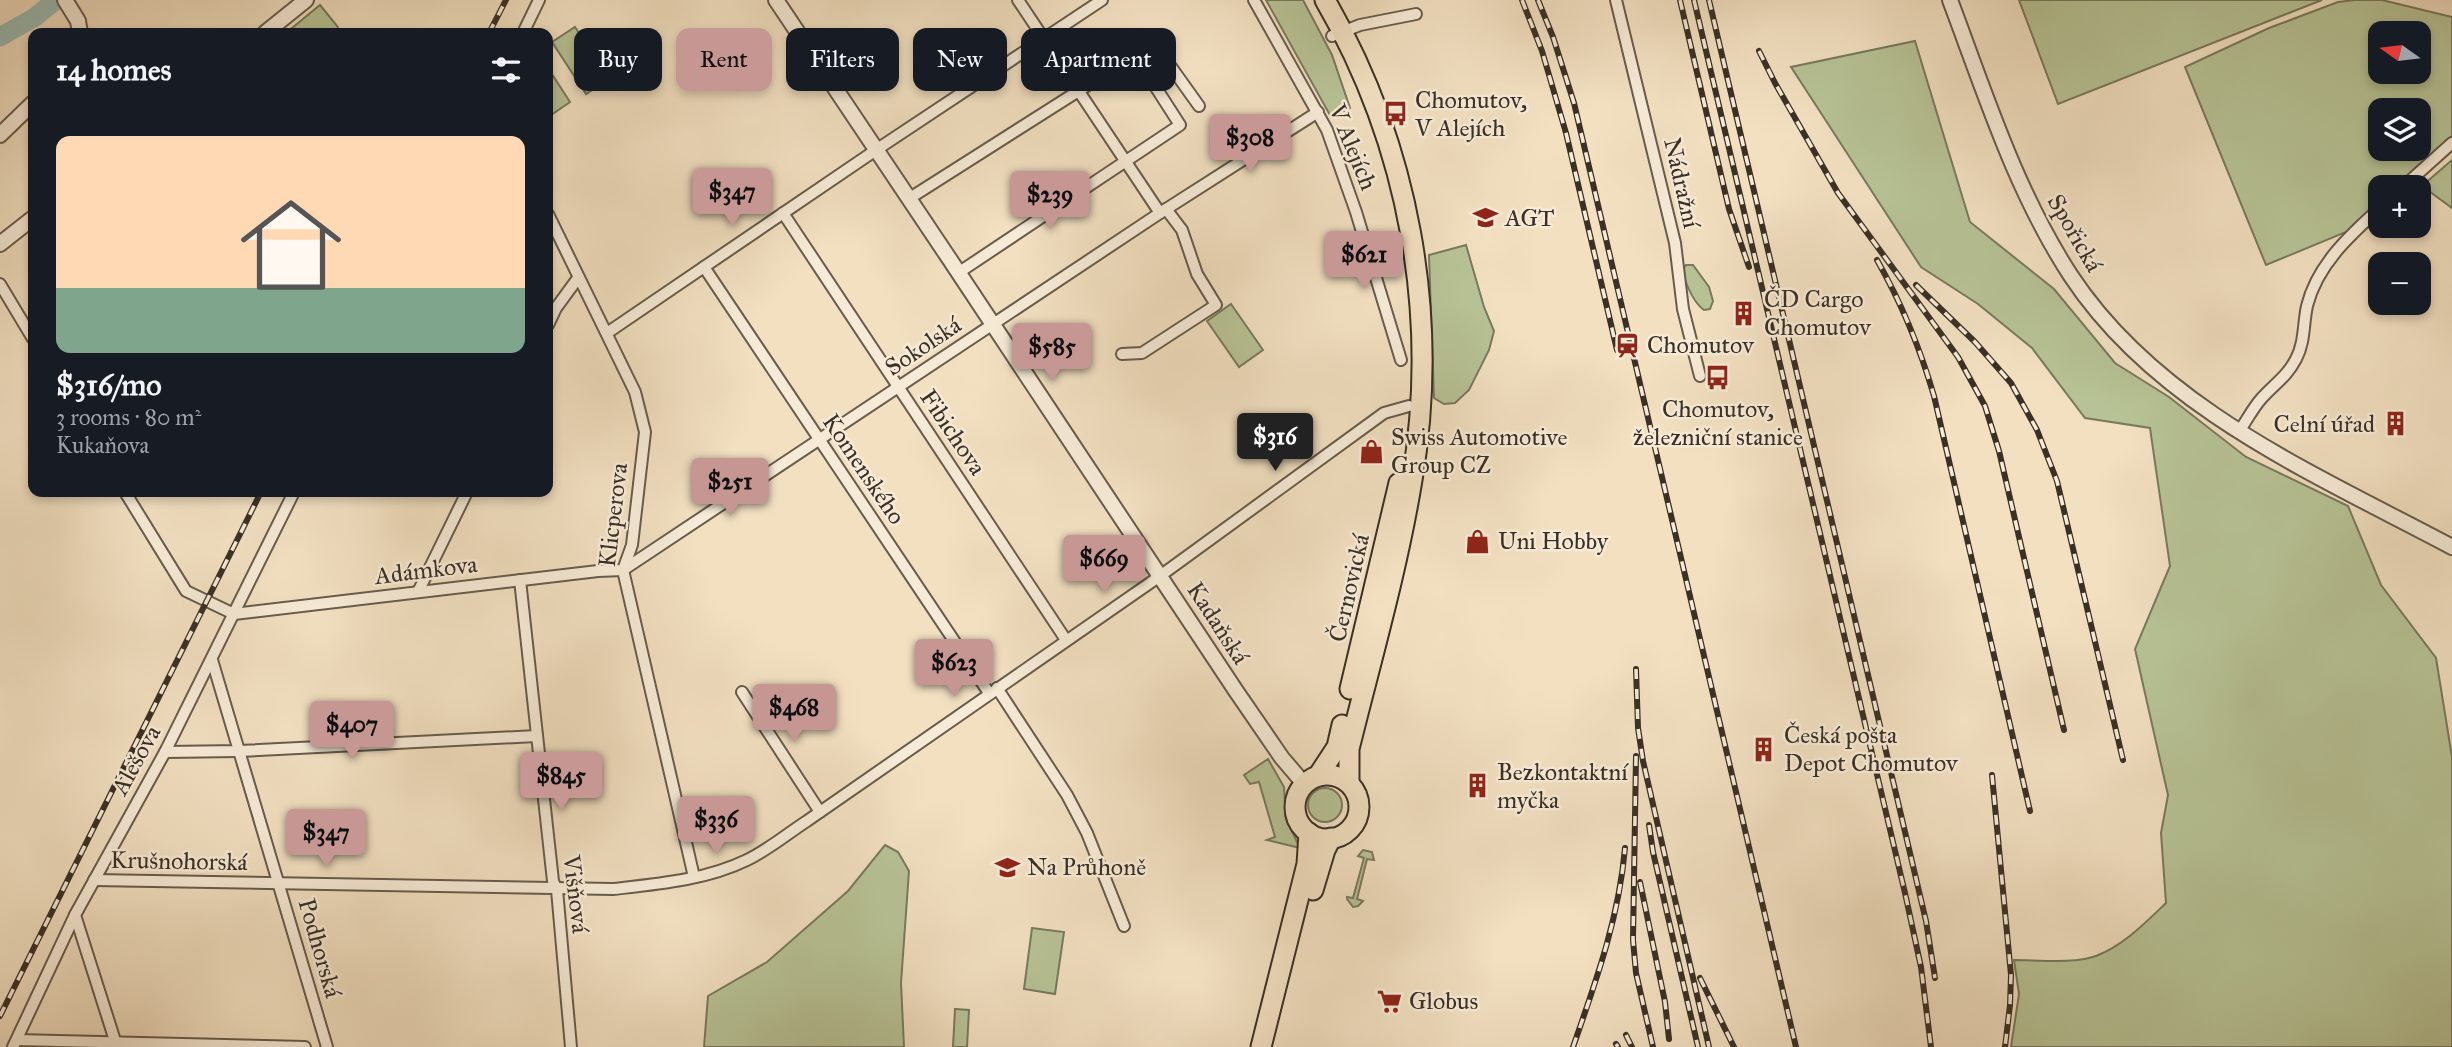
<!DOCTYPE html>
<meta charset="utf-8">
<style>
body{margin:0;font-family:"IM FELL Great Primer",serif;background:#242831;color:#f1f3f6;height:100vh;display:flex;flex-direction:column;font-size:26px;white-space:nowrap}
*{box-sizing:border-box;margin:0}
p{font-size:23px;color:#9ea1a6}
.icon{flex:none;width:38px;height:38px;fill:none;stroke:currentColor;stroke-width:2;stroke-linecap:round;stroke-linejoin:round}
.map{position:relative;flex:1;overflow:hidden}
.sheet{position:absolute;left:28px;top:28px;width:525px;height:469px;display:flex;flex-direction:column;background:#171b24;border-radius:14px;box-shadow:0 4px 10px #0003}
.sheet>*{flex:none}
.guide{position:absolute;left:574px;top:28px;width:665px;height:63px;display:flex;gap:14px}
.needle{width:46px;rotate:284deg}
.buttons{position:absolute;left:2368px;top:21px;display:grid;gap:14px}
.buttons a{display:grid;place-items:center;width:63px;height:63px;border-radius:14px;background:#171b24;box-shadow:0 4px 10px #0003;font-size:35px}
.price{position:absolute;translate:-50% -60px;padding:0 16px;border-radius:7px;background:#c59692;color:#111;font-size:23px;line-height:46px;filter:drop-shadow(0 2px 4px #0008)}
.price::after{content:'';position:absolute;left:50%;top:42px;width:21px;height:16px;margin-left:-10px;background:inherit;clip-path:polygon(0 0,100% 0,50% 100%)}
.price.active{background:#222;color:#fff}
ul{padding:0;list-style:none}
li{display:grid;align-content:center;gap:14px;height:371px;padding:0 28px}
li span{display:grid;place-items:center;height:217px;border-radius:14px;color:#555}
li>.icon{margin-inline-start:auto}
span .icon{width:126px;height:126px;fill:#fffc;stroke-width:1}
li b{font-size:30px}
h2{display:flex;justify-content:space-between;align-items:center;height:84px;padding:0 28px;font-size:30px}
.pill{padding:0 24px;border-radius:14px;background:#171b24;box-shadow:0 4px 10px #0003;font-size:24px;line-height:63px}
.pill.active{background:#c59692;color:#111}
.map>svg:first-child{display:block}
.green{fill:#b7c396;stroke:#787a5e;stroke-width:2;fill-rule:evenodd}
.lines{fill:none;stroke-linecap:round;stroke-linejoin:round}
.river{stroke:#9bbdb6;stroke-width:19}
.minor-casing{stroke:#675c4d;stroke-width:14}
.tertiary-casing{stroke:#675c4d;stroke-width:18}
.trunk-casing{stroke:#393026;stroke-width:23}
.minor{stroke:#f7ebd7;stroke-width:10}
.tertiary{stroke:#f7ebd7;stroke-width:14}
.trunk{stroke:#f2e0c1;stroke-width:19}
.rail-casing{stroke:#393026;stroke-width:6}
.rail{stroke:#f7ebd7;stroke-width:3.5;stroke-dasharray:10;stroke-linecap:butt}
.labels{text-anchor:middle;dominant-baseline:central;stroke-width:5;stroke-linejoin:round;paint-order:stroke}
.poi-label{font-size:24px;fill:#393026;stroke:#f7ebd7;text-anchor:start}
.street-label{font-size:24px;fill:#393026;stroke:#f7ebd7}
</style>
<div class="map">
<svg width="2452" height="1047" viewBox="0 0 2452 1047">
<rect width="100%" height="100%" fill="#f2e0c1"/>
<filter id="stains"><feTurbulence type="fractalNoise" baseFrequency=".00286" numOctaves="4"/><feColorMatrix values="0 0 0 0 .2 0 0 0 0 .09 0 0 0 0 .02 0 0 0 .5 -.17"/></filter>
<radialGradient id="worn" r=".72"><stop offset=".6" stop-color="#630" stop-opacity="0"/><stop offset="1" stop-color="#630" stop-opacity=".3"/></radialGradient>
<g class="green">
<polygon points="1266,0 1303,0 1332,55 1350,108 1331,117"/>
<polygon points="2019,0 2322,0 2058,104"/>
<path d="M 2355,0 L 2382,0 L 2452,17 L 2452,136 L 2395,187 L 2380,187 L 2380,201 L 2346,232 L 2266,265 L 2185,67 L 2269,28 L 2338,2 ZM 2380,33 L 2418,33 L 2418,72 L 2380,72 ZM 2380,110 L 2418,110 L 2418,149 L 2380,149 Z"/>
<polygon points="320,5 338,27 338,33 286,33"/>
<polygon points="575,27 609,79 586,94 552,42"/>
<path d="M 1915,41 L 1970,222 L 2054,289 L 2115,363 L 2169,397 L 2246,457 L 2348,506 L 2381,585 L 2436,658 L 2452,757 L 2452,1047 L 2011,1047 L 2019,994 L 2014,960 C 2037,960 2075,964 2096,956 C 2124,945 2145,923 2166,903 L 2161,833 L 2168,795 L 2135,649 L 2170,566 L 2150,428 L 2085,418 L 2032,348 L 1978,304 L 1921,267 L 1791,67 Z"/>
<polygon points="548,68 570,102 551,115 548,110"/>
<polygon points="2452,160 2452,208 2422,186"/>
<polygon points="1466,245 1484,307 1494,331 1489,350 1469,390 1455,403 1444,404 1434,398 1429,255"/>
<path d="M 1686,265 L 1693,265 L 1709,287 L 1713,301 L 1710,309 L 1704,310 C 1693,302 1686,284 1682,271 Z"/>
<polygon points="1231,304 1263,350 1239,367 1207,321"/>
<polygon points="1268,759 1284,787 1286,819 1300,848 1267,840 1275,837 1259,782 1250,784 1244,775"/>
<circle cx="1325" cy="805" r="17"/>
<polygon points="885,845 898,852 909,871 901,983 904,1047 704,1047 708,996 767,962 848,891"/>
<polygon points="1363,850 1372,852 1374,860 1367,859 1357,899 1363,901 1358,906 1353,907 1347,899 1347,897 1353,898 1364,858 1358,856"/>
<polygon points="1032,928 1064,932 1055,994 1024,989"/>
<polygon points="955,1009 969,1010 967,1047 953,1047"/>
</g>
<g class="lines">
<polyline class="river" points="0,37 35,17 56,0"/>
<defs>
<g id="minor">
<polyline points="1018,0 1160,213"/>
<polyline points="1254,0 1327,130 1356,212 1401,360"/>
<polyline points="1616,0 1675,243 1683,309 1700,376"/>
<polyline points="523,33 539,0"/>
<polyline points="1332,36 1360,25 1416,14"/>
<polyline points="2403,187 2452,143"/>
<polyline points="910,198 1154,43 1199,106"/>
<polyline points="783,213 1066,640"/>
<polyline points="548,214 635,392 645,432 632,545 623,570 694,877"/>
<polyline points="704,267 989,693"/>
<polyline points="958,273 1180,125 1135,55"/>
<polyline points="0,284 33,339"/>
<polyline points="548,325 556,308 578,278"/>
<polyline points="607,333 876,150 1102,0"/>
<polyline points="1122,354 1142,353 1216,305 1197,274 1182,230 1166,209"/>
<path d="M 2240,430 C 2247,420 2253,408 2261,399 C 2274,384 2286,378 2296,359 C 2305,342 2303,324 2307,306 C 2317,265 2350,235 2380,208"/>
<polyline points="125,492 186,591 234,614 598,571 623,570"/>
<polyline points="623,570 1160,213 1318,112"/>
<polyline points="520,580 553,881 557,890 571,1047"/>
<polyline points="418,592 467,492"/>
<polyline points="212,660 327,1047"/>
<polyline points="997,688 1067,795 1087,833 1124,926"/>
<polyline points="742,692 820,812"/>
<polyline points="165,752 239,751 537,736"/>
<path d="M 94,880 L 613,889 C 658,884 706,880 747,860 C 768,850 787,834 807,821 L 1160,576 L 1384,413 L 1409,406"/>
<polyline points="75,915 117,1047"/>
<polyline points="17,1040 305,1047"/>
<polyline points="13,1047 75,915 165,752 294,492"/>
</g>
<g id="tertiary">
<polyline points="65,0 78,21 80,33"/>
<path d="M 776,0 C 930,230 1084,459 1236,691 L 1282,758 L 1305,785"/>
<path d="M 1950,0 C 1985,93 2016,192 2071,276 C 2158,408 2317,475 2452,547"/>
<polyline points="265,33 306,0"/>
<polyline points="0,135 33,103"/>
<polyline points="0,244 33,218"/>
</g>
<g id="trunk">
<path d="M 1325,0 C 1409,145 1440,315 1412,480 C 1397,571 1371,660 1349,749 L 1349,783"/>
<polyline points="1350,689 1399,483"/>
<circle cx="1327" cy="807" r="32"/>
<polyline points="1318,776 1337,747 1342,725"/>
<polyline points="1313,890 1325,850 1331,838"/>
<polyline points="1261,1047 1307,864 1309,833"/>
</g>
</defs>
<use href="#minor" class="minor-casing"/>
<use href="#tertiary" class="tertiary-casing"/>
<use href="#trunk" class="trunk-casing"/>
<use href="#minor" class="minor"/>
<use href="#tertiary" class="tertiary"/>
<use href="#trunk" class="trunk"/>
<defs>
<g id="rail">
<polyline points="1522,0 1542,51 1566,133 1617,350"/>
<polyline points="1538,0 1553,37 1574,103 1796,1047"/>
<polyline points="1680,0 1729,209 1749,267"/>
<polyline points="1694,0 1905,893 1921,967 1931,1047"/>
<polyline points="1709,0 1926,921 1935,978"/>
<polyline points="489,33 506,0"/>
<polyline points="1759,51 1775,83 1838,193 1958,357 1985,406 1999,451 2064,730"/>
<path d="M 1877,260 C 1902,304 1920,348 1934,396 L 2030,811"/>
<polyline points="1916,285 1975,342 2011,383 2037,430 2057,481 2123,760"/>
<polyline points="1636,669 1638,728 1643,761 1709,1047"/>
<polyline points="1636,756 1633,940 1636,973 1653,1047"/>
<polyline points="1992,775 2011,975 2010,1005 2005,1047"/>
<polyline points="1649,825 1653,852 1698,1047"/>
<polyline points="1640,882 1665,1002 1669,1039"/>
<polyline points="1700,978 1734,1047"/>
<polyline points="0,1016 261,492"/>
<polyline points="1626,1035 1632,1047"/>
<polyline points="1616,1044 1618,1047"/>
<path d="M 1573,1047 C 1596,981 1619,918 1625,848"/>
</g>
</defs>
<use href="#rail" class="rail-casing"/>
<use href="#rail" class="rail"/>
</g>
<defs>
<symbol id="bus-bare" viewBox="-9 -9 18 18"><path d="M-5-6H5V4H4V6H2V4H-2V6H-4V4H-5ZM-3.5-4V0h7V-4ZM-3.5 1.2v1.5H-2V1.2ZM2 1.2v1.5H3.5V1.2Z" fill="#8f2418" stroke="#f7ebd7" stroke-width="2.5" paint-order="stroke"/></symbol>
<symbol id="school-bare" viewBox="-9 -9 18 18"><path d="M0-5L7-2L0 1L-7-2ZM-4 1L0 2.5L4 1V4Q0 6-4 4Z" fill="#8f2418" stroke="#f7ebd7" stroke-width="2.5" paint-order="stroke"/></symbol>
<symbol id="building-bare" viewBox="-9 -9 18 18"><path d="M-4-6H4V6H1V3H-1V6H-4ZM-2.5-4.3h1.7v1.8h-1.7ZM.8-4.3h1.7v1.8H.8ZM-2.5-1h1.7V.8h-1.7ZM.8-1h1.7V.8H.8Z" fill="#8f2418" stroke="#f7ebd7" stroke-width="2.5" paint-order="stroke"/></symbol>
<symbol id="station-bare" viewBox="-9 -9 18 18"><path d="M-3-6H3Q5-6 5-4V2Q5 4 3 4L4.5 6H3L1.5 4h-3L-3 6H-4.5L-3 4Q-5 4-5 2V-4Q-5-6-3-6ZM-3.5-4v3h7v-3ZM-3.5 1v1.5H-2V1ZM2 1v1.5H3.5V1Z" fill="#8f2418" stroke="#f7ebd7" stroke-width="2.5" paint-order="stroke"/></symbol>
<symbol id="shop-bare" viewBox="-9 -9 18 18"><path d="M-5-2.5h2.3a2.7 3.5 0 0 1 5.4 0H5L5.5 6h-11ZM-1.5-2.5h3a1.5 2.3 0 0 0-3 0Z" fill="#8f2418" stroke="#f7ebd7" stroke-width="2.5" paint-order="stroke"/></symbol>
<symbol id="supermarket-bare" viewBox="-9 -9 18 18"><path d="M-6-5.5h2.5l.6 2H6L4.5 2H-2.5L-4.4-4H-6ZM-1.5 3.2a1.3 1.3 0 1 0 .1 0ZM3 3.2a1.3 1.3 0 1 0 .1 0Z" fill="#8f2418" stroke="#f7ebd7" stroke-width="2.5" paint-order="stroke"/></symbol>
</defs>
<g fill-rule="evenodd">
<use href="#bus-bare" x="1378" y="96" width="35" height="35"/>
<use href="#school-bare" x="1468" y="200" width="35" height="35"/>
<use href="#building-bare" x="1726" y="296" width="35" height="35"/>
<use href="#station-bare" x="1610" y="328" width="35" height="35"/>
<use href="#bus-bare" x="1700" y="360" width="35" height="35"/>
<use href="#building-bare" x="2378" y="406" width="35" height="35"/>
<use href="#shop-bare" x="1354" y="434" width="35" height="35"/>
<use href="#shop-bare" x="1460" y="524" width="35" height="35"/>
<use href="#building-bare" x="1746" y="732" width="35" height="35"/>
<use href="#building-bare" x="1460" y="768" width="35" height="35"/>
<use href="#school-bare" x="990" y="850" width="35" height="35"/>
<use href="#supermarket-bare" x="1372" y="984" width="35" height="35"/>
</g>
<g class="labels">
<g class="poi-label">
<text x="1415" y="100">Chomutov,<tspan x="1415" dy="28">V Alejích</tspan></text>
<text x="1505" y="218">AGT</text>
<text x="1764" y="299">ČD Cargo<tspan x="1764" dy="28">Chomutov</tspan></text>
<text x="1647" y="345">Chomutov</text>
<text x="1718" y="409" text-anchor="middle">Chomutov,<tspan x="1718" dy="28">železniční stanice</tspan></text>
<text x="2375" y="424" text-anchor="end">Celní úřad</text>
<text x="1391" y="437">Swiss Automotive<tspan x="1391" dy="28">Group CZ</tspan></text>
<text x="1498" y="541">Uni Hobby</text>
<text x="1784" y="735">Česká pošta<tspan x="1784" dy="28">Depot Chomutov</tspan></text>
<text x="1497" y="772">Bezkontaktní<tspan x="1497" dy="28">myčka</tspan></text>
<text x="1027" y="867">Na Průhoně</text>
<text x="1409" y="1001">Globus</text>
</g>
<g class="street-label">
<text transform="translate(1353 147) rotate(68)">V Alejích</text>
<text transform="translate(1682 183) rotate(77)">Nádražní</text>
<text transform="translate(2075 233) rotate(60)">Spořická</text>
<text transform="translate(923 346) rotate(-34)">Sokolská</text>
<text transform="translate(953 432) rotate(56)">Fibichova</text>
<text transform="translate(864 469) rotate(56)">Komenského</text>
<text transform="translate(613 515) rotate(-83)">Klicperova</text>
<text transform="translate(426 570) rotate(-7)">Adámkova</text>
<text transform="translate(1349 588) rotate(-77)">Černovická</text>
<text transform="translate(1218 623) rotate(57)">Kadaňská</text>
<text transform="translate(136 760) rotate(-61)">Alešova</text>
<text transform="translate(179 861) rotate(1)">Krušnohorská</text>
<text transform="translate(576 894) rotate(83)">Višňová</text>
<text transform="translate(320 948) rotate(74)">Podhorská</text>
</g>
</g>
<rect width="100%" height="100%" filter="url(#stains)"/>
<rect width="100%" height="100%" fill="url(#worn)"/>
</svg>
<div class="buttons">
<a><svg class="needle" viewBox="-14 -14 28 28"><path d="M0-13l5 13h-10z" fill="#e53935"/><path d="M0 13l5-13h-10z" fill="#9ea1a6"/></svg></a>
<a><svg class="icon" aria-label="layers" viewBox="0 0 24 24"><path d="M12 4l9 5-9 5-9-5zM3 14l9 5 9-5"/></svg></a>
<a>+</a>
<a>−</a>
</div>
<b class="price" style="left:1250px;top:174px">$308</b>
<b class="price" style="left:732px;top:228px">$347</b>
<b class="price" style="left:1050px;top:231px">$239</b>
<b class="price" style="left:1364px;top:291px">$621</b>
<b class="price" style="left:1052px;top:383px">$585</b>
<b class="price active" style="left:1275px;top:473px">$316</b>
<b class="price" style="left:730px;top:518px">$251</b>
<b class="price" style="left:1104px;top:595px">$669</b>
<b class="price" style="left:954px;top:699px">$623</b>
<b class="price" style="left:794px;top:744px">$468</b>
<b class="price" style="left:352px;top:761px">$407</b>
<b class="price" style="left:561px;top:812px">$845</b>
<b class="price" style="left:716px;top:856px">$336</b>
<b class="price" style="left:326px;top:869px">$347</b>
<div class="guide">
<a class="pill">Buy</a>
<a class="pill active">Rent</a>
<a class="pill">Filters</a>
<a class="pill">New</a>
<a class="pill">Apartment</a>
</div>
<section class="sheet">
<h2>14 homes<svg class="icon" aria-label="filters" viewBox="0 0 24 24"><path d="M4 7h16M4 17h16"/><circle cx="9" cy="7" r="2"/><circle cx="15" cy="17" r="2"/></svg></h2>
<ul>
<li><span style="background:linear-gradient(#ffd9b3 70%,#7fa58c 0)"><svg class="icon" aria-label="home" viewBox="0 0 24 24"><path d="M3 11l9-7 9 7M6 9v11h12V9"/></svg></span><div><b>$316/mo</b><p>3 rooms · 80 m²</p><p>Kukaňova</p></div></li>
</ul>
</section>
</div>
